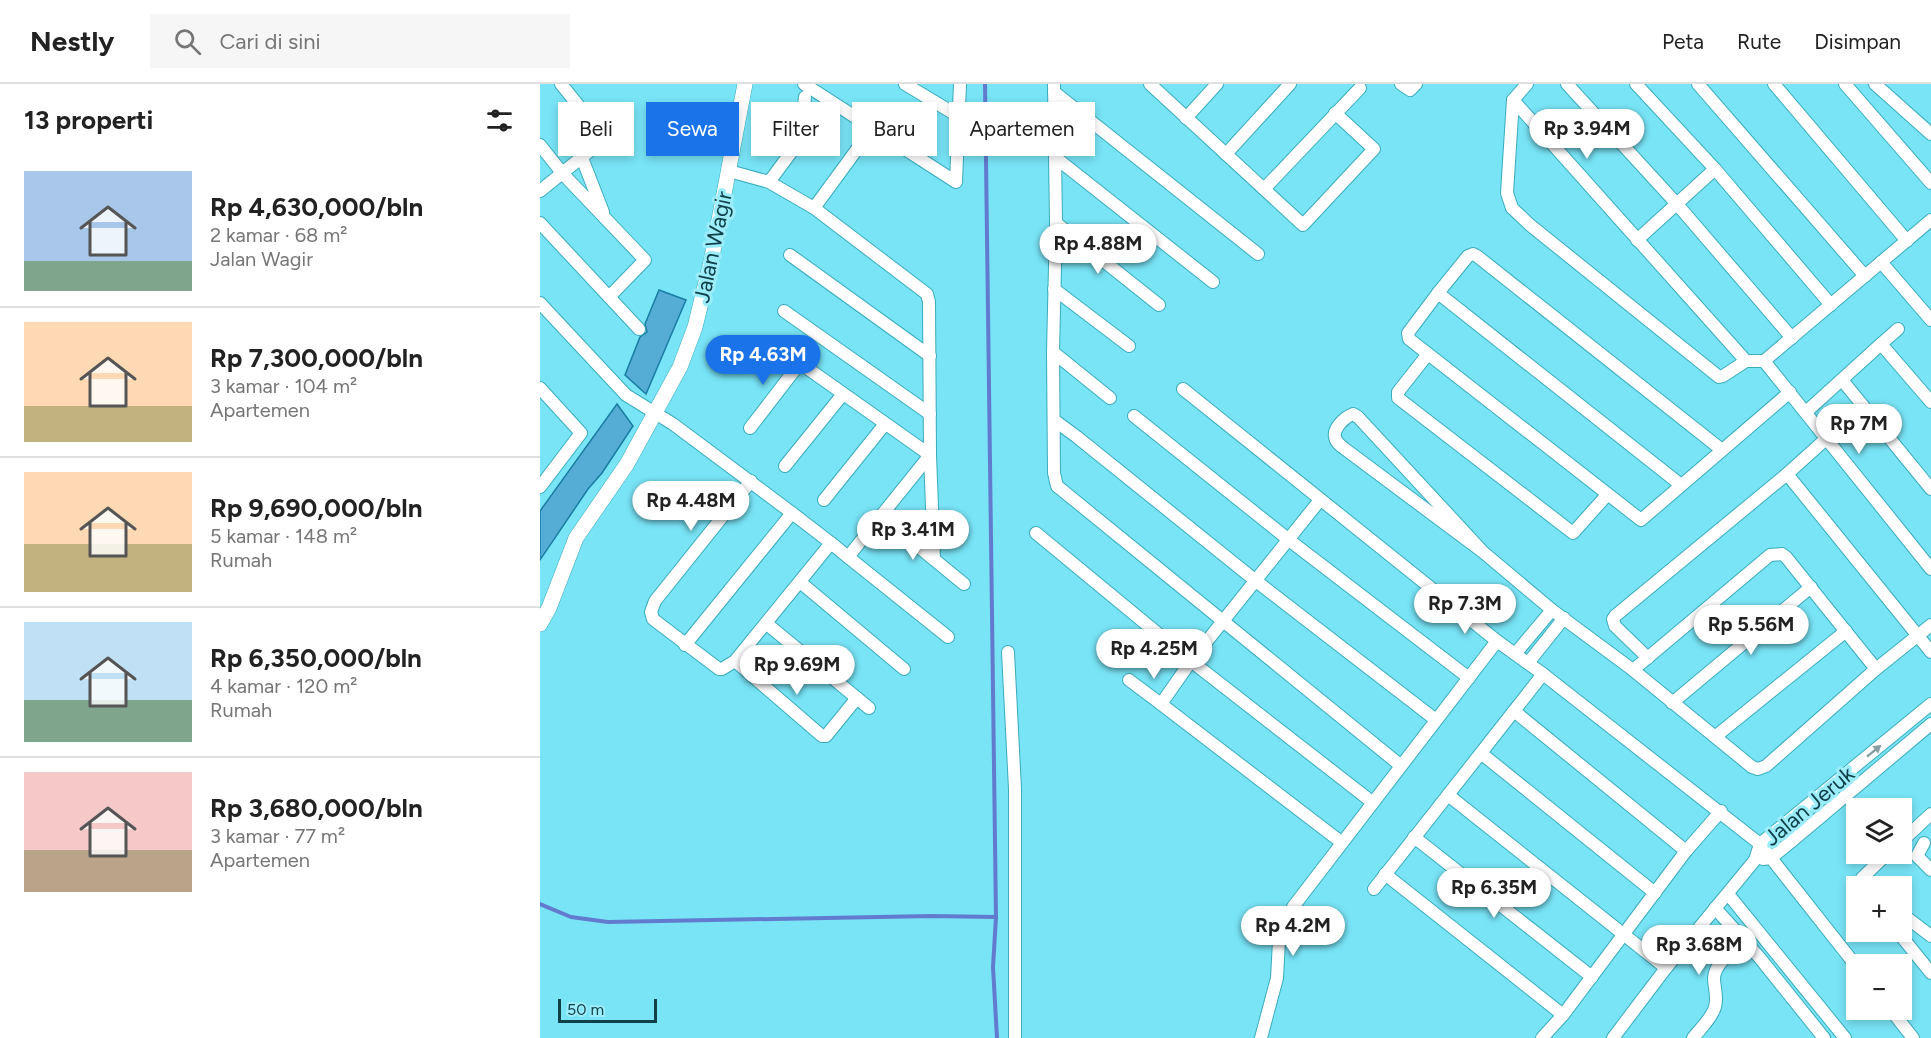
<!DOCTYPE html>
<html lang="id">
<meta charset="utf-8">
<style>
body{margin:0;font-family:Figtree,sans-serif;background:#f6f6f6;color:#222;height:100vh;display:flex;flex-direction:column;font-size:22px;white-space:nowrap}
*{box-sizing:border-box;margin:0}
p{font-size:20px;color:#767676}
.icon{flex:none;width:33px;height:33px;fill:none;stroke:currentColor;stroke-width:2;stroke-linecap:round;stroke-linejoin:round}
.map{position:relative;flex:1;overflow:hidden}
.side{display:flex;flex-direction:column;background:#fff;width:540px}
.side>*{flex:none}
.top-card{position:absolute;left:18px;top:18px;width:570px;height:54px;display:flex;gap:12px}
.buttons{position:absolute;left:1306px;top:714px;display:grid;gap:12px}
.buttons a{display:grid;place-items:center;width:66px;height:66px;border-radius:0px;background:#fff;box-shadow:0 3px 9px #0003;font-size:30px}
.scale{position:absolute;left:18px;bottom:15px;width:99px;box-sizing:border-box;padding-left:6px;border:3px solid #114148;border-top:0;font-size:16px;line-height:21px;white-space:nowrap;color:#114148;-webkit-text-stroke:4px #9cedfc;paint-order:stroke}
.price{position:absolute;translate:-50% -51px;padding:0 14px;border-radius:21px;background:#fff;color:#222;font-size:20px;line-height:39px;filter:drop-shadow(0 2px 3px #0008)}
.price::after{content:'';position:absolute;left:50%;top:36px;width:18px;height:14px;margin-left:-9px;background:inherit;clip-path:polygon(0 0,100% 0,50% 100%)}
.price.selected{background:#1a73e8;color:#fff}
ul{padding:0;list-style:none}
li{display:flex;align-items:center;gap:18px;height:150px;padding:0 24px}
li+li{border-top:2px solid #e0e0e0}
li span{display:grid;place-items:center;flex:none;width:168px;height:120px;border-radius:0px;color:#555}
li>.icon{margin-inline-start:auto}
span .icon{width:72px;height:72px;fill:#fffc;stroke-width:1}
li b{font-size:26px}
h2{display:flex;justify-content:space-between;align-items:center;height:72px;padding:0 24px;font-size:26px}
.pill{padding:0 21px;border-radius:0px;background:#fff;box-shadow:0 3px 9px #0003;font-size:21px;line-height:54px}
.pill.selected{background:#1a73e8;color:#fff}
header{display:flex;align-items:center;gap:36px;box-sizing:border-box;height:84px;padding:0 30px;background:#fff;border-bottom:2px solid #e0e0e0}
header strong{font-size:28px}
nav{display:flex;gap:33px;margin-inline-start:auto;font-size:21px}
.search{width:420px;height:54px;background:#f6f6f6;display:flex;align-items:center;gap:15px;box-sizing:border-box;padding:0 21px;border-radius:0px;color:#767676;font-size:22px}
main{display:flex;flex:1;min-height:0}
.map>svg:first-child{display:block}
.lines{fill:none;stroke-linecap:round;stroke-linejoin:round}
.stream{stroke:#637bcf;stroke-width:4}
.building{fill:#55add5;stroke:#1a7ca2;stroke-width:1.5}
.minor-casing{stroke:#3aacbd;stroke-width:14}
.tertiary-casing{stroke:#3aacbd;stroke-width:16}
.minor{stroke:#fff;stroke-width:12}
.tertiary{stroke:#fff;stroke-width:15}
.oneway{fill:#88a0a4}
.labels{text-anchor:middle;dominant-baseline:central;stroke-width:6;stroke-linejoin:round;paint-order:stroke}
.street-label{font-size:22px;fill:#114148;stroke:#9cedfc}
</style>
<header>
<strong>Nestly</strong>
<div class="search"><svg class="icon" aria-label="search" viewBox="0 0 24 24"><circle cx="10" cy="10" r="6"/><path d="M15 15l6 6"/></svg>Cari di sini</div>
<nav><a>Peta</a><a>Rute</a><a>Disimpan</a></nav>
</header>
<main>
<section class="side">
<h2>13 properti<svg class="icon" aria-label="filters" viewBox="0 0 24 24"><path d="M4 7h16M4 17h16"/><circle cx="9" cy="7" r="2"/><circle cx="15" cy="17" r="2"/></svg></h2>
<ul>
<li><span style="background:linear-gradient(#a9c7e8 75%,#7fa58c 0)"><svg class="icon" aria-label="home" viewBox="0 0 24 24"><path d="M3 11l9-7 9 7M6 9v11h12V9"/></svg></span><div><b>Rp 4,630,000/bln</b><p>2 kamar · 68 m²</p><p>Jalan Wagir</p></div></li>
<li><span style="background:linear-gradient(#ffd9b3 70%,#c2b280 0)"><svg class="icon" aria-label="home" viewBox="0 0 24 24"><path d="M3 11l9-7 9 7M6 9v11h12V9"/></svg></span><div><b>Rp 7,300,000/bln</b><p>3 kamar · 104 m²</p><p>Apartemen</p></div></li>
<li><span style="background:linear-gradient(#ffd9b3 60%,#c2b280 0)"><svg class="icon" aria-label="home" viewBox="0 0 24 24"><path d="M3 11l9-7 9 7M6 9v11h12V9"/></svg></span><div><b>Rp 9,690,000/bln</b><p>5 kamar · 148 m²</p><p>Rumah</p></div></li>
<li><span style="background:linear-gradient(#bfe0f5 65%,#7fa58c 0)"><svg class="icon" aria-label="home" viewBox="0 0 24 24"><path d="M3 11l9-7 9 7M6 9v11h12V9"/></svg></span><div><b>Rp 6,350,000/bln</b><p>4 kamar · 120 m²</p><p>Rumah</p></div></li>
<li><span style="background:linear-gradient(#f6c9c9 65%,#b9a48a 0)"><svg class="icon" aria-label="home" viewBox="0 0 24 24"><path d="M3 11l9-7 9 7M6 9v11h12V9"/></svg></span><div><b>Rp 3,680,000/bln</b><p>3 kamar · 77 m²</p><p>Apartemen</p></div></li>
</ul>
</section>
<div class="map">
<svg width="1391" height="954" viewBox="0 0 1391 954">
<rect width="100%" height="100%" fill="#78e4f6"/>
<g class="lines">
<g class="stream">
<polyline points="445,0 456,833 453,883 457,954"/>
<polyline points="0,820 31,833 68,838 391,832 456,833"/>
</g>
</g>
<g class="building">
<polygon points="119,206 146,216 106,310 85,291 100,253 107,248 105,240"/>
<polygon points="77,320 93,342 62,389 48,405 0,476 0,427"/>
</g>
<g class="lines">
<defs>
<g id="minor">
<polyline points="264,0 416,98 420,0"/>
<polyline points="365,0 418,32"/>
<polyline points="514,0 516,139 513,268 514,389 517,402 860,681"/>
<polyline points="610,0 763,141 834,65 795,29"/>
<polyline points="861,0 870,6 876,0"/>
<polyline points="987,0 973,16 967,109 972,124 990,141 1179,293 1183,292 1206,277 1224,277 1391,136"/>
<polyline points="1027,0 1136,119 1252,254"/>
<polyline points="1096,0 1175,85 1291,221"/>
<polyline points="1158,0 1325,192"/>
<polyline points="1234,0 1367,157"/>
<polyline points="1305,0 1391,99"/>
<polyline points="1335,0 1391,50"/>
<polyline points="514,8 718,170"/>
<polyline points="973,16 1206,277"/>
<polyline points="646,34 677,0"/>
<polyline points="260,57 265,13"/>
<polyline points="0,61 23,90 105,176 69,213"/>
<polyline points="686,70 750,0"/>
<polyline points="42,74 63,128"/>
<polyline points="516,74 673,198"/>
<polyline points="189,87 229,98 274,124 387,210 389,218 390,371 308,473 291,459 195,577 182,585 179,585 122,542 113,535 111,528 115,517 211,397"/>
<polyline points="229,98 284,24"/>
<polyline points="724,105 820,4"/>
<polyline points="0,107 63,56 63,52 21,0"/>
<polyline points="274,124 326,53"/>
<polyline points="0,139 99,245"/>
<polyline points="516,139 619,221"/>
<polyline points="1097,156 1175,85"/>
<polyline points="250,171 390,272"/>
<polyline points="1341,178 1391,236"/>
<polyline points="514,205 589,262"/>
<polyline points="898,209 868,249 869,255 1101,436 1250,308"/>
<polyline points="0,219 86,311 133,340 252,429 145,561"/>
<polyline points="244,227 390,330"/>
<polyline points="1341,260 1358,245"/>
<polyline points="243,267 390,371 394,475"/>
<polyline points="513,268 570,314"/>
<polyline points="888,270 858,308 858,314 1033,449 1067,411"/>
<polyline points="1224,277 1391,485"/>
<polyline points="1302,296 1391,405"/>
<polyline points="0,304 41,349 0,403"/>
<polyline points="643,305 957,557 1003,590 1220,760 1317,883"/>
<polyline points="1266,328 1341,260 1391,318"/>
<polyline points="594,332 749,456 929,594"/>
<polyline points="514,336 537,353 716,497 896,636"/>
<polyline points="210,344 260,279"/>
<polyline points="245,382 303,310"/>
<polyline points="1247,390 1391,568"/>
<polyline points="1141,401 898,209 928,172 933,170 937,172 1182,366"/>
<polyline points="284,416 345,340"/>
<polyline points="780,416 651,577 621,620 801,758"/>
<polyline points="252,429 291,459"/>
<polyline points="341,432 424,500"/>
<polyline points="496,449 651,577 832,718"/>
<path d="M 943,468 L 818,333 L 813,330 C 805,333 793,344 795,353 C 796,359 801,362 805,365 L 943,468 L 1012,526 L 1093,586 L 1212,683 L 1218,685 L 1226,682 L 1336,585 L 1391,541"/>
<polyline points="308,473 408,553"/>
<polyline points="260,498 364,585"/>
<polyline points="227,540 329,624"/>
<polyline points="468,568 475,705 475,954"/>
<polyline points="975,570 1012,526"/>
<polyline points="1108,574 1075,542 1073,535 1075,532 1247,390 1287,354"/>
<polyline points="195,577 282,652 286,652 317,614"/>
<polyline points="988,579 1024,534"/>
<polyline points="1093,586 1230,471 1242,470 1246,473 1336,585"/>
<polyline points="589,596 621,620"/>
<polyline points="1132,619 1271,503"/>
<polyline points="974,627 1146,767"/>
<polyline points="1176,652 1306,547"/>
<polyline points="942,670 1115,809"/>
<polyline points="908,711 1126,884"/>
<polyline points="874,753 1052,893"/>
<polyline points="1362,757 1391,730"/>
<polyline points="1384,759 1377,772 1391,786"/>
<polyline points="1223,775 1231,774 1253,756 1391,640"/>
<polyline points="845,790 1023,931"/>
<polyline points="1324,802 1321,797 1322,794 1347,770"/>
<polyline points="834,805 1003,590"/>
<polyline points="1188,810 1305,954"/>
<polyline points="1175,824 1219,873 1284,954"/>
<polyline points="1362,830 1391,852"/>
<polyline points="1358,848 1391,889"/>
<polyline points="1351,926 1373,954"/>
<polyline points="721,954 737,894 739,857 746,836 753,823 957,557"/>
<polyline points="1002,954 1023,931 1146,767 1181,727"/>
<polyline points="1073,954 1126,884 1215,776 1220,760 1391,620"/>
<path d="M 1153,954 C 1160,945 1172,934 1175,923 C 1178,912 1174,904 1174,894 C 1175,878 1195,866 1205,858"/>
</g>
<polyline id="tertiary" points="0,540 9,524 36,454 87,380 140,283 155,243 171,178 205,0"/>
</defs>
<use href="#minor" class="minor-casing"/>
<use href="#tertiary" class="tertiary-casing"/>
<use href="#minor" class="minor"/>
<use href="#tertiary" class="tertiary"/>
</g>
<defs><path id="oneway-solid" d="M-6-.8H1V-3.2L6.5 0L1 3.2V.8H-6Z" transform="scale(1.5)"/></defs>
<use class="oneway" href="#oneway-solid" transform="translate(1334 667) rotate(-39)"/>
<g class="labels">
<g class="street-label">
<text transform="translate(173 163) rotate(-78)">Jalan Wagir</text>
<text transform="translate(1269 722) rotate(-40)">Jalan Jeruk</text>
</g>
</g>
</svg>
<div class="buttons">
<a><svg class="icon" aria-label="layers" viewBox="0 0 24 24"><path d="M12 4l9 5-9 5-9-5zM3 14l9 5 9-5"/></svg></a>
<a>+</a>
<a>−</a>
</div>
<div class="scale">50 m</div>
<b class="price" style="left:1047px;top:76px">Rp 3.94M</b>
<b class="price" style="left:558px;top:191px">Rp 4.88M</b>
<b class="price selected" style="left:223px;top:302px">Rp 4.63M</b>
<b class="price" style="left:1319px;top:371px">Rp 7M</b>
<b class="price" style="left:151px;top:448px">Rp 4.48M</b>
<b class="price" style="left:373px;top:477px">Rp 3.41M</b>
<b class="price" style="left:925px;top:551px">Rp 7.3M</b>
<b class="price" style="left:1211px;top:572px">Rp 5.56M</b>
<b class="price" style="left:614px;top:596px">Rp 4.25M</b>
<b class="price" style="left:257px;top:612px">Rp 9.69M</b>
<b class="price" style="left:954px;top:835px">Rp 6.35M</b>
<b class="price" style="left:753px;top:873px">Rp 4.2M</b>
<b class="price" style="left:1159px;top:892px">Rp 3.68M</b>
<div class="top-card">
<a class="pill">Beli</a>
<a class="pill selected">Sewa</a>
<a class="pill">Filter</a>
<a class="pill">Baru</a>
<a class="pill">Apartemen</a>
</div>
</div>
</main>
